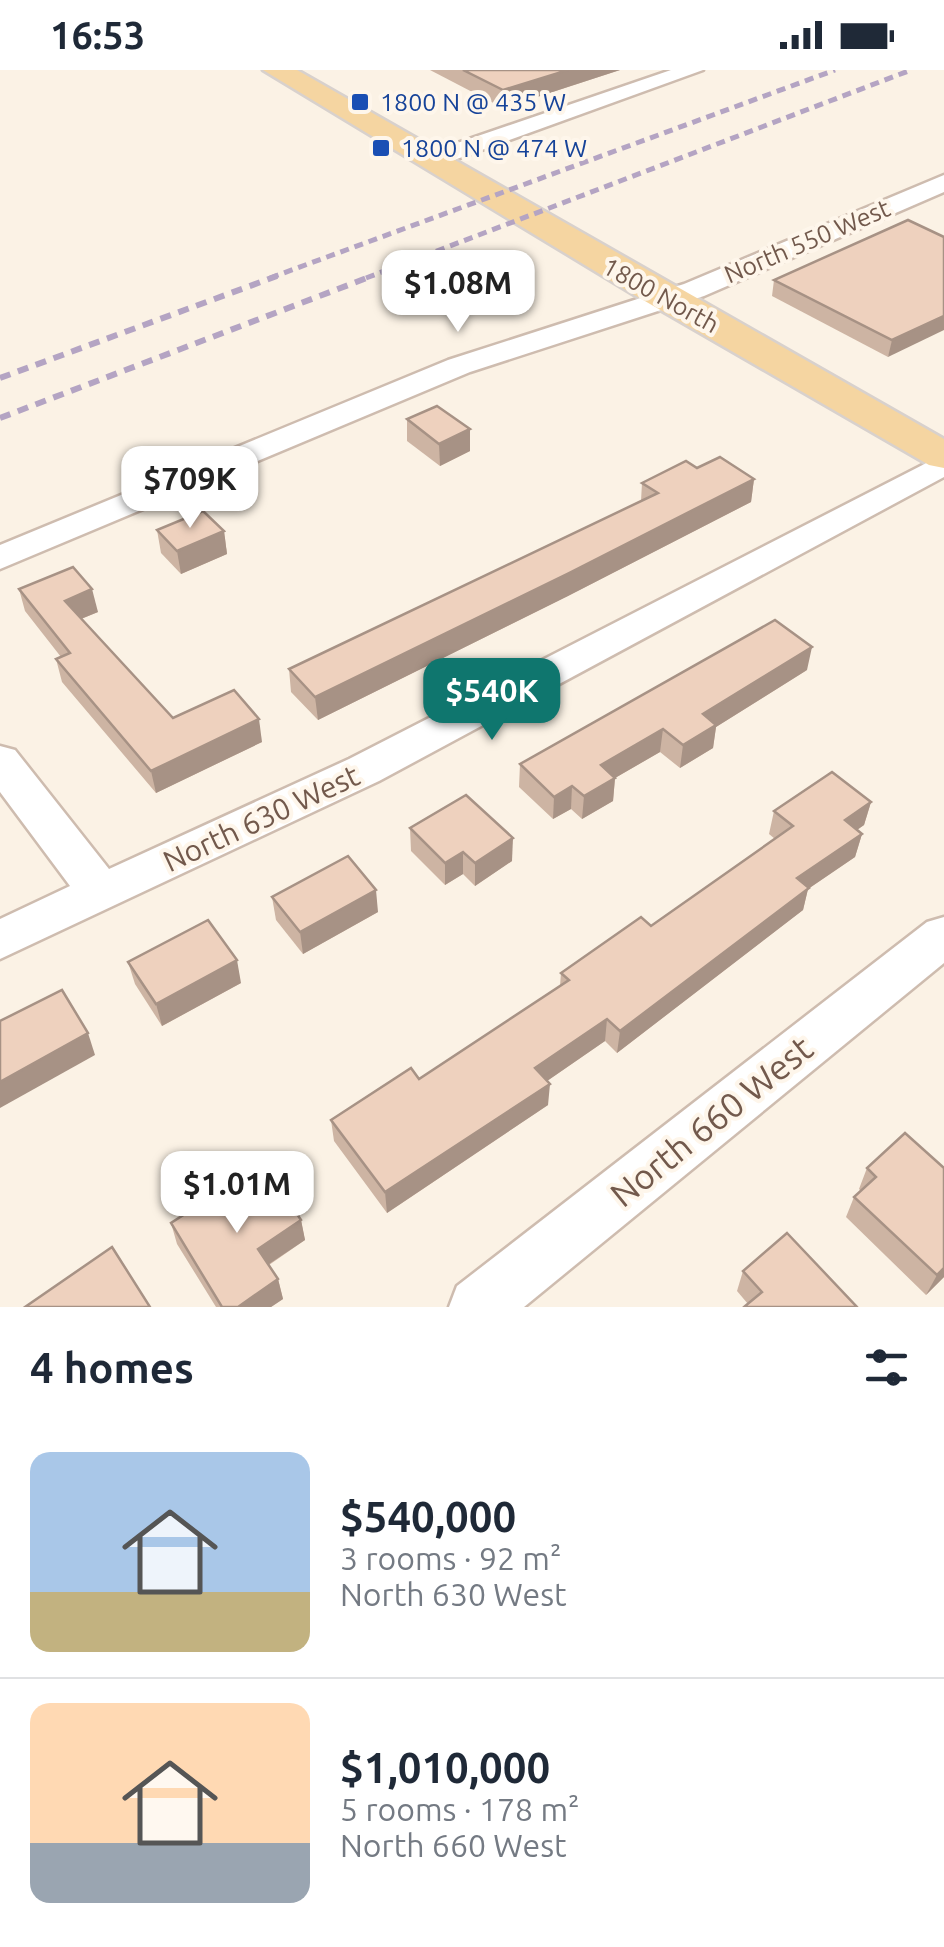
<!DOCTYPE html>
<meta charset="utf-8">
<style>
body{margin:0;font-family:Ubuntu,sans-serif;background:#f6f6f7;color:#1f2937;height:100vh;display:flex;flex-direction:column;font-size:38px;white-space:nowrap}
*{box-sizing:border-box;margin:0}
p{font-size:32px;color:#747a83}
.icon{flex:none;width:55px;height:55px;fill:none;stroke:currentColor;stroke-width:2;stroke-linecap:round;stroke-linejoin:round}
.map{position:relative;height:1237px;overflow:hidden}
.sheet{display:flex;flex-direction:column;background:#fff;flex:1}
.sheet>*{flex:none}
.price{position:absolute;translate:-50% -85px;padding:0 22px;border-radius:20px;background:#fff;color:#222;font-size:32px;line-height:65px;filter:drop-shadow(0 2px 5px #0008)}
.price::after{content:'';position:absolute;left:50%;top:60px;width:30px;height:22px;margin-left:-15px;background:inherit;clip-path:polygon(0 0,100% 0,50% 100%)}
.price.current{background:#0f766e;color:#fff}
ul{padding:0;list-style:none}
li{display:flex;align-items:center;gap:30px;height:250px;padding:0 30px}
li+li{border-top:2px solid #e0e1e3}
li span{display:grid;place-items:center;flex:none;width:280px;height:200px;border-radius:20px;color:#555}
li>.icon{margin-inline-start:auto}
span .icon{width:120px;height:120px;fill:#fffc;stroke-width:1}
li b{font-size:42px}
h2{display:flex;justify-content:space-between;align-items:center;height:120px;padding:0 30px;font-size:42px}
.status{display:flex;justify-content:space-between;align-items:center;height:70px;padding:0 50px;background:#fff;direction:ltr}
.status svg{height:28px;fill:currentColor}
.map>svg:first-child{display:block}
.lines{fill:none;stroke-linecap:round;stroke-linejoin:round}
.minor-casing{stroke:#cebcaf;stroke-width:5}
.major-casing{stroke:#d8d1cd;stroke-width:5}
.minor{fill:#fff;fill-rule:evenodd}
.major{fill:#f5d5a1;fill-rule:evenodd}
.rail-far1{stroke:#b4a4c3;stroke-width:5;stroke-dasharray:9 6;stroke-linecap:butt}
.rail{stroke:#b4a4c3;stroke-width:6;stroke-dasharray:11 8;stroke-linecap:butt}
.wall{fill:#cdb4a3}
.shaded-wall{fill:#a79285}
.building{fill:#eed1be;stroke:#a79285;stroke-width:2.5}
.transit-dot{fill:#1a4fb4;stroke:#fef6eb;stroke-width:4}
.labels{text-anchor:middle;dominant-baseline:central;stroke-width:8;stroke-linejoin:round;paint-order:stroke}
.far-transit-label{font-size:25px;fill:#164399;stroke:#fef6eb;text-anchor:start}
.far-street-label{font-size:25px;fill:#72594c;stroke:#fef6eb}
.street-label{font-size:30px;fill:#72594c;stroke:#fef6eb}
.near-street-label{font-size:35px;fill:#72594c;stroke:#fef6eb}
</style>
<div class="status"><b>16:53</b><svg viewBox="0 0 49 12"><path d="M0 12V9h3v3zM5 12V6h3v6zM10 12V3h3v9zM15 12V0h3v12zM26 1h20v11H26zM47 4h2v5h-2z"/></svg></div>
<div class="map">
<svg width="944" height="1237" viewBox="0 0 944 1237">
<rect width="100%" height="100%" fill="#fbf2e5"/>
<g class="lines">
<defs>
<g id="minor">
<polygon points="671,0 703,0 443,94 425,94 422,89 425,84"/>
<polygon points="944,105 944,122 704,226 470,302 0,499 0,475 448,290 684,214"/>
<polygon points="944,384 944,407 379,711 0,889 0,849 70,816 0,722 0,676 15,680 109,799 349,689"/>
<polygon points="944,847 944,893 524,1237 449,1237 457,1216 927,852"/>
</g>
<polygon id="major" points="263,0 297,0 944,369 944,398 929,395 631,223"/>
</defs>
<use href="#minor" class="minor-casing"/>
<use href="#major" class="major-casing"/>
<use href="#minor" class="minor"/>
<use href="#major" class="major"/>
<g class="rail-far1">
<polyline points="270,208 835,0"/>
<polyline points="366,208 911,0"/>
</g>
<g class="rail">
<polyline points="0,308 277,206"/>
<polyline points="0,348 372,206"/>
</g>
</g>
<g class="wall">
<polygon points="430,0 620,0 503,38"/>
<polygon points="944,167 888,287 772,226 774,210"/>
<polygon points="407,349 470,359 470,381 440,396 407,371"/>
<polygon points="697,398 754,409 751,432 568,526 318,650 291,622 289,599 641,431 642,413"/>
<polygon points="157,460 224,461 227,484 181,504 161,483"/>
<polygon points="19,519 98,542 81,549 173,648 262,672 156,723 62,612 56,589 61,587 25,541"/>
<polygon points="807,600 716,657 713,678 680,698 660,682 615,708 613,731 582,749 571,739 553,749 519,717 520,694"/>
<polygon points="871,732 864,755 857,760 862,764 855,787 808,819 803,840 617,983 605,971 547,1011 548,1035 387,1143 334,1071 331,1050 419,1009 560,916 561,903 651,856 775,769 769,764 774,741"/>
<polygon points="410,758 512,791 475,816 463,804 445,815 411,781"/>
<polygon points="272,827 378,842 303,884 276,850"/>
<polygon points="128,892 241,913 162,956 135,914"/>
<polygon points="867,1098 944,1098 944,1207 926,1225 846,1147 854,1127 861,1121 859,1119"/>
<polygon points="301,1150 305,1170 269,1195 278,1209 283,1229 271,1237 216,1237 177,1174 171,1153"/>
<polygon points="743,1201 857,1237 748,1234 737,1221"/>
</g>
<g class="shaded-wall">
<polygon points="568,0 620,0 503,38 503,20"/>
<polygon points="944,246 944,260 888,287 892,270"/>
<polygon points="470,359 470,381 440,396 439,374"/>
<polygon points="754,409 751,432 568,526 318,650 315,627"/>
<polygon points="224,461 227,484 181,504 177,481"/>
<polygon points="92,519 98,542 71,553 65,531"/>
<polygon points="812,577 807,600 716,657 713,678 680,698 683,675 703,644"/>
<polygon points="259,649 262,672 156,723 151,701"/>
<polygon points="663,659 660,682 615,708 613,731 582,749 584,726 601,695"/>
<polygon points="572,716 571,739 553,749 554,727"/>
<polygon points="871,732 864,755 838,773 845,750"/>
<polygon points="862,764 855,787 808,819 803,840 617,983 620,961 797,808"/>
<polygon points="513,768 512,791 475,816 475,793"/>
<polygon points="463,782 463,804 445,815 445,793"/>
<polygon points="376,820 378,842 303,884 300,862"/>
<polygon points="237,890 241,913 162,956 156,934"/>
<polygon points="607,949 605,971 534,1020 535,998"/>
<polygon points="88,963 95,985 0,1038 0,1012"/>
<polygon points="550,1014 548,1035 387,1143 385,1122"/>
<polygon points="301,1150 305,1170 263,1198 258,1179"/>
<polygon points="944,1198 944,1207 926,1225 937,1205"/>
<polygon points="278,1209 283,1229 271,1237 238,1237"/>
</g>
<g class="building">
<polygon points="463,0 568,0 503,20"/>
<polygon points="908,150 944,167 944,246 892,270 774,210"/>
<polygon points="437,336 470,359 439,374 407,349"/>
<polygon points="720,387 754,409 569,503 315,627 289,599 658,423 642,413 686,391 697,398"/>
<polygon points="203,441 224,461 177,481 157,460"/>
<polygon points="73,497 92,519 65,531 173,648 234,620 259,649 151,701 56,589 70,583 19,519"/>
<polygon points="775,550 812,577 703,644 716,655 683,675 663,659 601,695 615,708 584,726 572,716 554,727 520,694"/>
<polygon points="832,702 871,732 845,750 862,764 797,808 809,818 620,961 607,949 535,998 550,1014 385,1122 331,1050 411,998 419,1009 569,910 561,903 641,847 651,856 793,756 774,741"/>
<polygon points="466,725 513,768 475,793 463,782 445,793 410,758"/>
<polygon points="348,786 376,820 300,862 272,827"/>
<polygon points="208,850 237,890 156,934 128,892"/>
<polygon points="62,920 88,963 0,1012 0,951"/>
<polygon points="905,1063 944,1098 944,1198 937,1205 854,1127 876,1107 867,1098"/>
<polygon points="263,1094 301,1150 258,1179 278,1209 238,1237 222,1237 171,1153"/>
<polygon points="787,1163 857,1237 744,1237 762,1222 743,1201"/>
<polygon points="112,1177 150,1237 25,1237"/>
</g>
<g class="transit-dot">
<rect x="350" y="22" width="20" height="20" rx="5"/>
<rect x="371" y="68" width="20" height="20" rx="5"/>
</g>
<g class="labels">
<g class="far-transit-label">
<text x="380" y="32">1800 N @ 435 W</text>
<text x="401" y="78">1800 N @ 474 W</text>
</g>
<g class="far-street-label">
<text transform="translate(807 171) rotate(-23)">North 550 West</text>
<text transform="translate(661 225) rotate(29)">1800 North</text>
</g>
<g class="street-label">
<text transform="translate(261 748) rotate(-25)">North 630 West</text>
</g>
<g class="near-street-label">
<text transform="translate(711 1051) rotate(-39)">North 660 West</text>
</g>
</g>
</svg>
<b class="price" style="left:458px;top:265px">$1.08M</b>
<b class="price" style="left:190px;top:461px">$709K</b>
<b class="price current" style="left:492px;top:673px">$540K</b>
<b class="price" style="left:237px;top:1166px">$1.01M</b>
</div>
<section class="sheet">
<h2>4 homes<svg class="icon" aria-label="filters" viewBox="0 0 24 24"><path d="M4 7h16M4 17h16"/><circle cx="9" cy="7" r="2"/><circle cx="15" cy="17" r="2"/></svg></h2>
<ul>
<li><span style="background:linear-gradient(#a9c7e8 70%,#c2b280 0)"><svg class="icon" aria-label="home" viewBox="0 0 24 24"><path d="M3 11l9-7 9 7M6 9v11h12V9"/></svg></span><div><b>$540,000</b><p>3 rooms · 92 m²</p><p>North 630 West</p></div></li>
<li><span style="background:linear-gradient(#ffd9b3 70%,#9aa5b1 0)"><svg class="icon" aria-label="home" viewBox="0 0 24 24"><path d="M3 11l9-7 9 7M6 9v11h12V9"/></svg></span><div><b>$1,010,000</b><p>5 rooms · 178 m²</p><p>North 660 West</p></div></li>
</ul>
</section>
